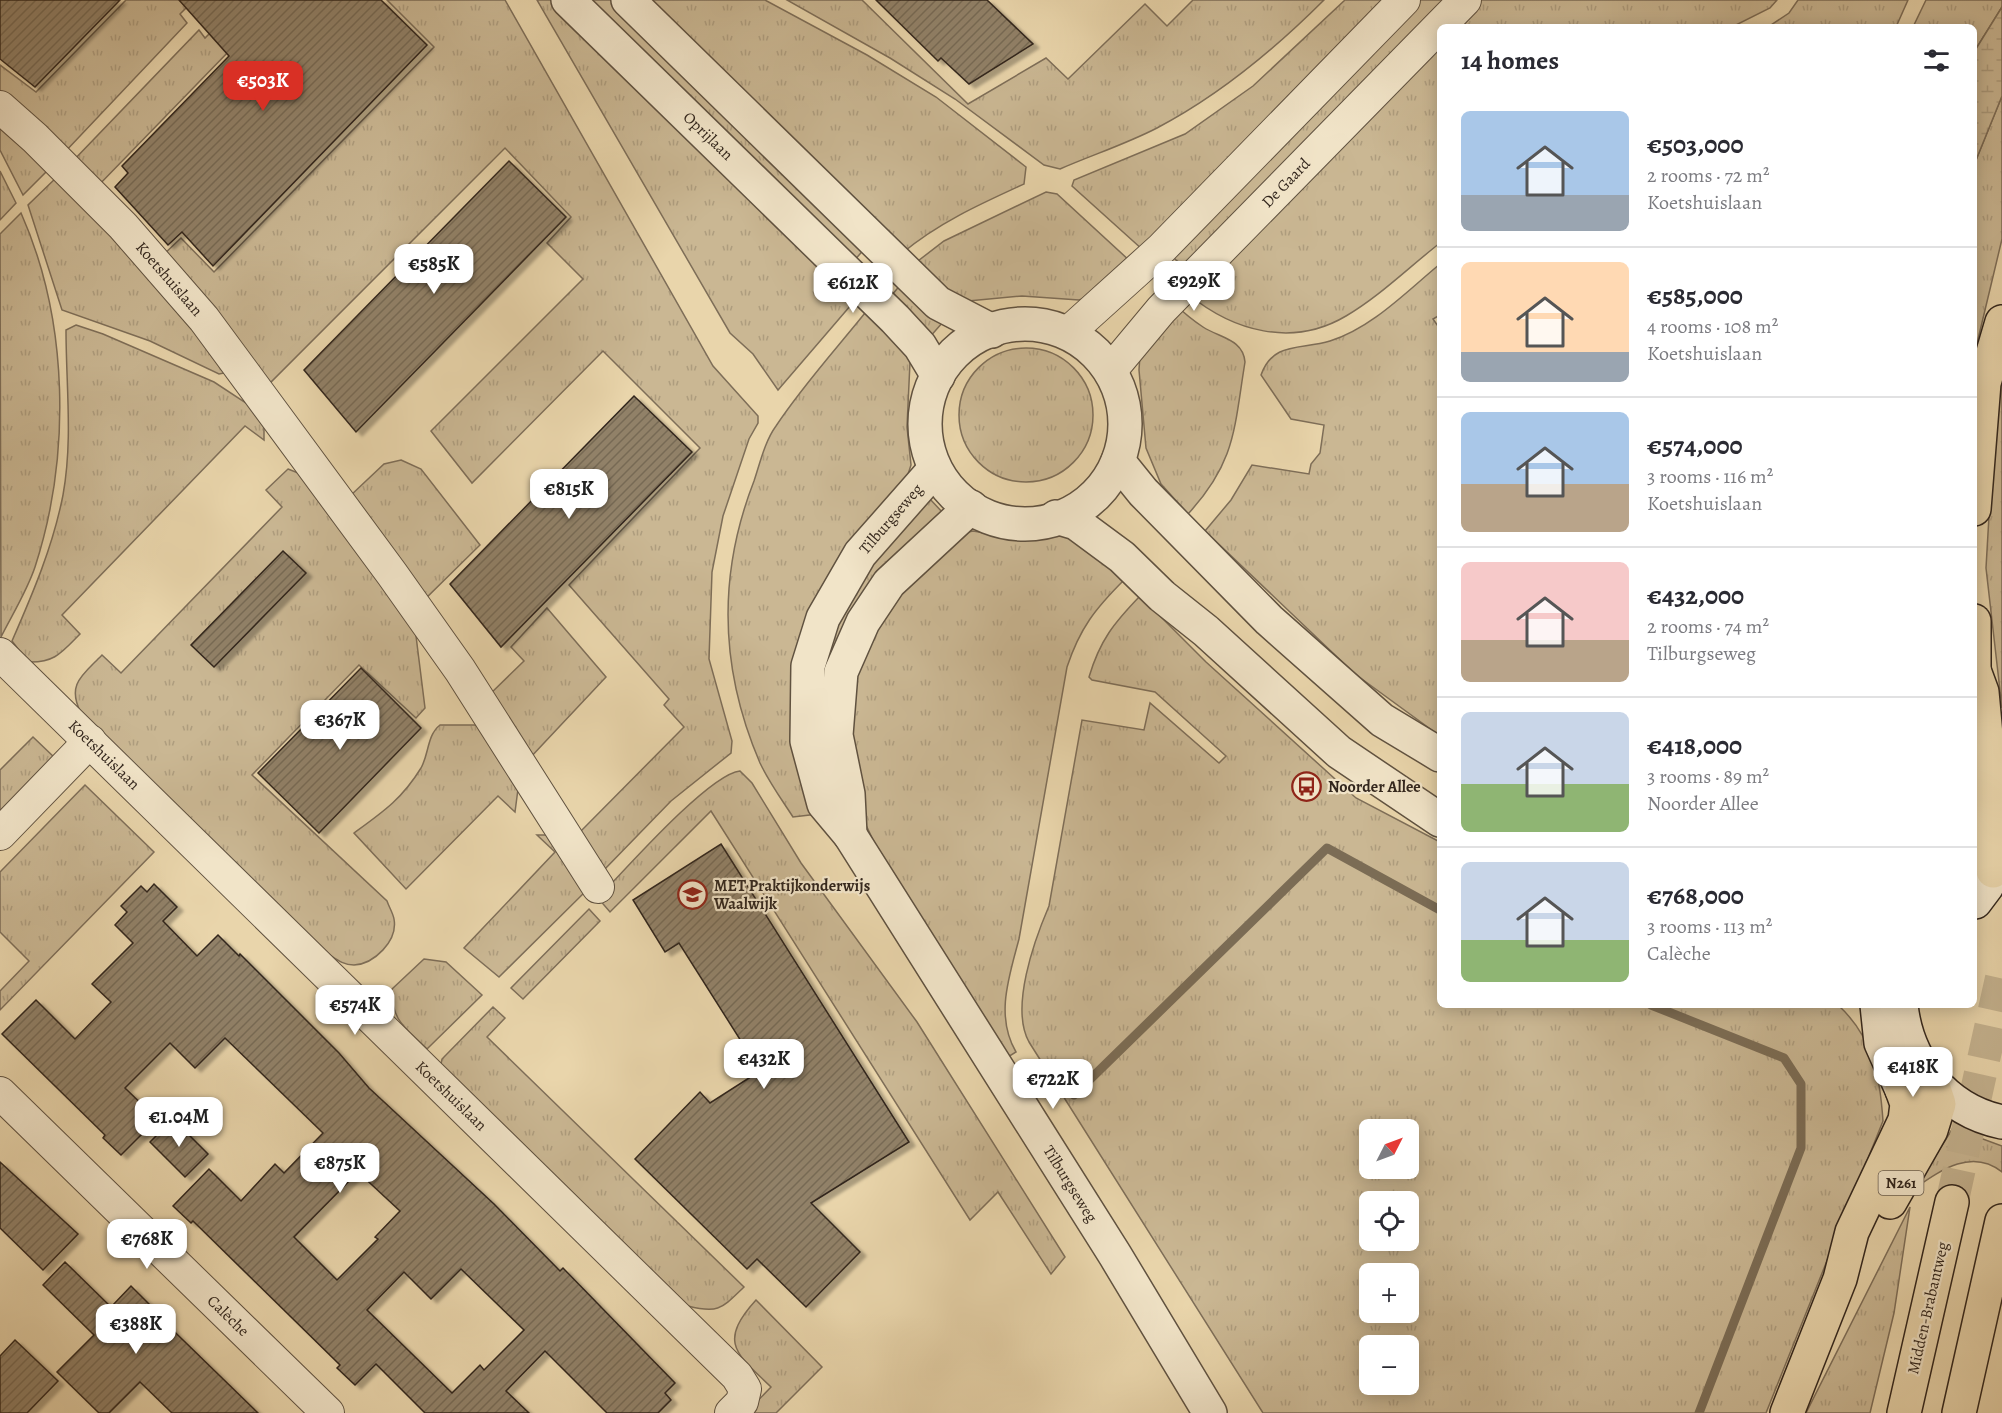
<!DOCTYPE html>
<meta charset="utf-8">
<style>
body{margin:0;font-family:Alegreya,serif;background:#f7f7f7;color:#2b2b33;height:100vh;display:flex;flex-direction:column;font-size:22px;white-space:nowrap}
*{box-sizing:border-box;margin:0}
p{font-size:20px;color:#7c7c81}
.icon{flex:none;width:33px;height:33px;fill:none;stroke:currentColor;stroke-width:2;stroke-linecap:round;stroke-linejoin:round}
.map{position:relative;flex:1;overflow:hidden}
.sheet{position:absolute;left:1437px;top:24px;width:540px;height:984px;display:flex;flex-direction:column;background:#fff;border-radius:9px;box-shadow:0 3px 15px #0003}
.sheet>*{flex:none}
.needle{width:39px;rotate:48deg}
.buttons{position:absolute;left:1359px;top:1119px;display:grid;gap:12px}
.buttons a{display:grid;place-items:center;width:60px;height:60px;border-radius:9px;background:#fff;box-shadow:0 3px 15px #0003;font-size:30px}
.price{position:absolute;translate:-50% -51px;padding:0 14px;border-radius:12px;background:#fff;color:#222;font-size:20px;line-height:39px;filter:drop-shadow(0 2px 3px #0008)}
.price::after{content:'';position:absolute;left:50%;top:36px;width:18px;height:14px;margin-left:-9px;background:inherit;clip-path:polygon(0 0,100% 0,50% 100%)}
.price.selected{background:#d93025;color:#fff}
ul{padding:0;list-style:none}
li{display:flex;align-items:center;gap:18px;height:150px;padding:0 24px}
li+li{border-top:2px solid #e1e1e2}
li span{display:grid;place-items:center;flex:none;width:168px;height:120px;border-radius:9px;color:#555}
li>.icon{margin-inline-start:auto}
span .icon{width:72px;height:72px;fill:#fffc;stroke-width:1}
li b{font-size:26px}
h2{display:flex;justify-content:space-between;align-items:center;height:72px;padding:0 24px;font-size:26px}
.map>svg:first-child{display:block}
.grass{fill:url(#grass-tufts);stroke:#7e6e58;stroke-width:1.5;fill-rule:evenodd}
.wetland{fill:url(#wetland-marsh);stroke:#7e6e58;stroke-width:1.5}
.lines{fill:none;stroke-linecap:round;stroke-linejoin:round}
.stream{stroke:#7b6c55;stroke-width:9}
.building{fill:url(#building-hatch);stroke:#32261d;stroke-width:1.5;fill-rule:evenodd;filter:url(#shadow)}
.trunk-tunnel{stroke:#c4b28f;stroke-width:33;stroke-dasharray:33 16;stroke-linecap:butt}
.minor-casing{stroke:#605240;stroke-width:34}
.tertiary-casing{stroke:#605240;stroke-width:36}
.secondary-casing{stroke:#32261d;stroke-width:36}
.trunk-casing{stroke:#32261d;stroke-width:36}
.minor{stroke:#f1e4c8;stroke-width:32}
.tertiary{stroke:#f1e4c8;stroke-width:33}
.secondary{stroke:#f1e4c8;stroke-width:33}
.trunk{stroke:#e9d5ab;stroke-width:33}
.labels{text-anchor:middle;dominant-baseline:central;stroke-width:4.5;stroke-linejoin:round;paint-order:stroke}
.shield{fill:#f1e4c8;stroke:#6b5f50;stroke-width:1.5}
.shield-label{font-size:15px;font-weight:bold;fill:#32261d}
.street-label{font-size:16px;fill:#32261d;stroke:#f1e4c8}
.poi-label{font-size:16px;font-weight:bold;fill:#32261d;stroke:#f1e4c8;text-anchor:start}
</style>
<div class="map">
<svg width="2002" height="1413" viewBox="0 0 2002 1413">
<defs>
<pattern id="grass-tufts" width="24" height="20" patternUnits="userSpaceOnUse" patternTransform="scale(1.5)"><rect width="24" height="20" fill="#cab793"/><path d="M3 7l-1-3M5 7V3M7 7l1-3M15 17l-1-3M17 17v-4M19 17l1-3" fill="none" stroke="#ae9d7e"/></pattern>
<pattern id="wetland-marsh" width="20" height="14" patternUnits="userSpaceOnUse" patternTransform="scale(1.5)"><rect width="20" height="14" fill="#cab793"/><path d="M1 5h8M5 5V1M11 12h8M15 12V8" fill="none" stroke="#ae9d7e"/></pattern>
<pattern id="building-hatch" width="6" height="6" patternUnits="userSpaceOnUse" patternTransform="scale(1.5)"><rect width="6" height="6" fill="#918167"/><path d="M-1 1l2-2M0 6l6-6M5 7l2-2" fill="none" stroke="#776954"/></pattern>
<filter id="shadow"><feDropShadow dx="6" dy="4" stdDeviation="1.5" flood-color="#0004"/></filter>
</defs>
<rect width="100%" height="100%" fill="#e9d5ab"/>
<filter id="stains"><feTurbulence type="fractalNoise" baseFrequency=".00333" numOctaves="4"/><feColorMatrix values="0 0 0 0 .2 0 0 0 0 .09 0 0 0 0 .02 0 0 0 .5 -.17"/></filter>
<radialGradient id="worn" r=".72"><stop offset=".6" stop-color="#630" stop-opacity="0"/><stop offset="1" stop-color="#630" stop-opacity=".3"/></radialGradient>
<g class="grass">
<polygon points="126,0 184,0 189,5 180,14 187,23 63,154 0,95 0,65 36,92"/>
<polygon points="387,0 505,0 713,366 758,416 758,423 749,439 723,516 712,572 709,659 732,741 731,753 671,801 602,872 577,835 684,727 664,705 669,699 569,585 700,448 603,351 472,483 431,431 583,279 547,243 571,217 505,148 266,387 162,256 181,238 214,272 434,47"/>
<polygon points="537,0 557,0 857,298 778,390 753,354 730,333"/>
<polygon points="584,0 616,0 867,246 852,263"/>
<path d="M 642,0 L 765,0 L 867,55 L 936,97 L 1026,167 L 1024,184 C 980,204 938,223 901,254 Z"/>
<path d="M 787,0 L 862,0 L 968,104 L 1046,58 L 1068,79 L 1145,4 L 1167,26 L 1193,0 L 1324,0 C 1274,50 1220,95 1157,128 C 1126,144 1092,155 1060,169 L 1044,165 L 955,99 L 890,58 Z"/>
<polygon points="1345,0 1389,0 1143,250 1072,186 1074,180 1185,134 1253,86"/>
<polygon points="1418,0 1450,0 1185,269 1169,253"/>
<polygon points="1476,0 1777,0 1770,8 1732,27 1450,27"/>
<polygon points="1798,0 1908,0 1896,27 1768,27 1789,13"/>
<polygon points="1926,0 2002,0 2002,7 1974,52 1974,27 1913,27"/>
<polygon points="199,30 205,38 212,31 231,49 96,188 71,163"/>
<path d="M 1440,37 L 1440,243 C 1409,267 1380,296 1346,316 C 1292,348 1233,331 1188,294 Z"/>
<polygon points="2002,96 2002,239 1974,356 1974,165"/>
<polygon points="0,119 50,168 23,195 0,150"/>
<polygon points="0,171 16,203 0,220"/>
<polygon points="59,175 229,372 219,374 150,341 62,310 28,205"/>
<polygon points="1046,192 1057,194 1131,262 1092,296 1079,300 1022,296 968,301 945,295 914,264 944,241"/>
<path d="M 21,213 C 69,321 71,456 35,567 C 27,591 12,615 1,637 L 0,234 Z"/>
<path d="M 1440,264 L 1440,315 L 1433,319 L 1440,329 L 1440,736 L 1355,674 L 1205,531 L 1231,500 L 1252,465 L 1309,474 L 1311,464 L 1320,453 L 1324,425 L 1291,419 L 1261,375 C 1273,341 1301,350 1330,341 C 1372,328 1407,291 1440,264 Z"/>
<polygon points="903,282 943,322 929,338 890,297"/>
<path d="M 1177,306 C 1185,314 1194,321 1203,327 C 1220,338 1243,339 1245,362 C 1234,429 1236,462 1188,514 L 1161,484 L 1146,448 L 1139,370 L 1140,355 Z"/>
<path d="M 869,308 L 903,340 L 910,362 L 907,427 L 911,465 L 901,496 L 817,601 L 818,814 L 793,817 C 782,800 769,782 760,763 C 720,670 717,576 754,481 C 760,463 765,441 776,426 C 803,385 838,347 869,308 Z"/>
<path d="M 76,325 L 103,334 L 214,382 L 264,415 L 264,440 L 245,426 L 62,615 L 80,634 C 62,652 55,663 28,662 L 12,641 C 33,593 53,546 63,495 C 73,440 66,385 66,330 Z"/>
<circle cx="1026" cy="415" r="67"/>
<polygon points="2002,378 2002,708 1986,568 1995,412"/>
<polygon points="401,460 421,469 480,545 423,601 350,496 384,464"/>
<path d="M 288,469 L 311,478 L 415,628 L 425,708 L 416,718 L 359,665 L 252,775 L 387,901 C 389,907 393,913 394,919 C 398,941 374,964 354,965 C 343,965 336,959 328,954 L 81,713 C 66,684 83,675 102,655 L 121,673 L 282,507 L 266,490 Z"/>
<polygon points="929,498 944,514 886,576 828,745 817,672 863,569"/>
<path d="M 973,531 L 1021,539 L 1062,536 L 1088,544 L 1124,580 C 1095,609 1080,628 1067,667 L 1019,939 C 1009,977 995,1016 1016,1052 L 1008,1057 L 874,842 L 858,808 L 847,732 L 860,660 L 901,589 L 955,535 Z"/>
<path d="M 1140,596 L 1206,662 L 1356,798 L 1440,842 L 1440,1005 L 1838,1005 C 1873,1037 1880,1076 1883,1121 L 1766,1413 L 1263,1413 L 1029,1042 C 1010,1008 1034,941 1049,906 L 1082,720 L 1144,730 L 1150,703 L 1219,763 L 1226,756 L 1155,692 L 1092,680 L 1089,677 C 1100,640 1114,623 1140,596 ZM 1370,1130 L 1408,1130 L 1408,1168 L 1370,1168 ZM 1370,1202 L 1408,1202 L 1408,1240 L 1370,1240 ZM 1370,1274 L 1408,1274 L 1408,1312 L 1370,1312 ZM 1370,1346 L 1408,1346 L 1408,1384 L 1370,1384 Z"/>
<polygon points="547,608 606,677 528,760 488,696 524,661 511,647"/>
<path d="M 440,725 L 480,725 L 518,789 L 515,812 L 498,796 L 406,889 L 354,833 C 383,812 402,799 421,768 C 429,754 427,735 440,725 Z"/>
<polygon points="33,737 56,759 0,816 0,770"/>
<path d="M 740,771 L 752,783 L 801,863 L 917,1022 L 1065,1257 L 1051,1274 L 998,1192 L 970,1220 L 711,811 L 610,912 L 598,898 C 623,872 709,774 740,771 Z"/>
<polygon points="85,785 154,852 0,1010 0,991 29,961 0,932 0,872"/>
<polygon points="537,835 552,835 588,889 499,977 464,948 555,852"/>
<polygon points="589,909 600,921 523,999 511,988"/>
<path d="M 424,959 L 446,962 L 482,995 L 427,1049 C 406,1028 391,1021 392,989 Z"/>
<path d="M 493,1007 L 505,1018 L 487,1037 L 744,1287 C 722,1308 719,1314 688,1306 L 441,1064 L 442,1059 Z"/>
<path d="M 1953,1128 L 2002,1146 L 2002,1172 C 1972,1148 1941,1170 1915,1188 Z"/>
<polygon points="1910,1207 1894,1313 1870,1413 1806,1413"/>
<path d="M 756,1300 L 822,1367 L 776,1413 L 746,1413 L 771,1387 C 737,1354 717,1343 756,1300 Z"/>
</g>
<polygon class="wetland" points="2002,7 2002,96 1974,165 1974,52"/>
<g class="lines">
<g class="stream">
<polyline points="1651,1005 1784,1058 1801,1084 1801,1148 1699,1413"/>
<polyline points="1074,1095 1327,848 1440,910"/>
</g>
</g>
<g class="building">
<polygon points="0,0 120,0 35,87 0,59"/>
<polygon points="179,0 381,0 427,45 213,266 182,232 168,245 115,187 128,173 122,166 229,56"/>
<polygon points="876,0 987,0 1033,44 969,84 941,58 938,61"/>
<polygon points="509,161 566,217 356,432 304,370"/>
<polygon points="634,396 692,452 501,647 450,584"/>
<polygon points="283,551 306,573 214,667 191,645"/>
<polygon points="361,668 421,728 319,833 258,773"/>
<polygon points="721,844 909,1142 811,1203 860,1252 806,1307 757,1259 747,1269 635,1159 700,1092 710,1103 760,1071 679,943 665,952 633,900"/>
<path d="M 154,884 L 177,907 L 163,921 L 197,956 L 218,935 L 239,956 L 240,954 L 339,1053 L 369,1088 L 494,1204 L 560,1271 L 563,1268 L 675,1383 L 665,1393 L 671,1400 L 658,1413 L 607,1413 L 545,1351 L 506,1391 L 529,1413 L 425,1413 L 376,1364 L 355,1385 L 337,1368 L 340,1365 L 193,1221 L 191,1223 L 173,1206 L 209,1169 L 241,1201 L 275,1164 L 284,1173 L 323,1133 L 225,1038 L 195,1068 L 170,1043 L 125,1088 L 157,1119 L 121,1155 L 103,1138 L 105,1135 L 2,1034 L 36,1000 L 75,1039 L 111,1002 L 92,984 L 133,943 L 115,925 L 127,912 L 121,906 L 141,886 L 147,892 ZM 358,1172 L 400,1211 L 375,1237 L 378,1239 L 337,1280 L 294,1237 ZM 461,1269 L 524,1330 L 484,1370 L 480,1365 L 452,1393 L 367,1310 L 404,1272 L 431,1299 Z"/>
<polygon points="173,1119 208,1154 185,1177 150,1142"/>
<polygon points="0,1162 78,1234 43,1270 0,1228"/>
<polygon points="65,1262 111,1307 131,1286 149,1304 147,1305 258,1413 172,1413 140,1382 109,1413 99,1413 57,1372 94,1335 43,1285"/>
<polygon points="15,1340 58,1381 27,1413 0,1413 0,1356"/>
</g>
<g class="lines">
<polyline class="trunk-tunnel" points="1952,1202 2002,976"/>
<defs>
<g id="minor">
<polyline points="0,107 35,138 123,226 204,319 392,574 460,670 598,887"/>
<polyline points="1069,332 1161,249 1404,0"/>
<polyline points="1111,370 1161,310 1465,0"/>
<polyline points="0,654 737,1376 745,1389 742,1402 731,1413"/>
<polyline points="0,834 90,741"/>
<polyline points="0,1093 328,1413"/>
</g>
<g id="tertiary">
<polyline points="568,0 895,319 920,346 938,376"/>
<polyline points="628,0 938,303 992,331"/>
<circle cx="1025" cy="424" r="100"/>
<polyline points="1118,461 1143,492 1269,620 1382,720 1440,755"/>
<polyline points="934,470 860,554 823,618 808,666 807,741 824,804 850,835 1115,1255 1210,1413"/>
<polyline points="1056,517 1076,523 1122,557 1162,596 1206,631 1339,752 1440,820"/>
<polyline points="850,835 848,794 836,735 841,672 863,622 889,583 971,507"/>
</g>
<g id="secondary">
<polyline points="1975,902 1987,886 1993,871"/>
<polyline points="1877,1005 1881,1043 1902,1090"/>
<path d="M 1901,1005 C 1907,1062 1945,1110 2002,1122"/>
</g>
<g id="trunk">
<polyline points="1974,509 1984,383 2002,322"/>
<polyline points="1974,621 1974,675"/>
<polyline points="1975,673 1982,692 1992,799 1993,871"/>
<polyline points="1890,1202 1931,1130 1939,1104 1931,1080"/>
<polyline points="1787,1413 1840,1279 1852,1232 1905,1120 1907,1104 1902,1090"/>
<polyline points="1904,1413 1952,1202"/>
<polyline points="1959,1413 2002,1221"/>
</g>
</defs>
<use href="#minor" class="minor-casing"/>
<use href="#tertiary" class="tertiary-casing"/>
<use href="#secondary" class="secondary-casing"/>
<use href="#trunk" class="trunk-casing"/>
<use href="#minor" class="minor"/>
<use href="#tertiary" class="tertiary"/>
<use href="#secondary" class="secondary"/>
<use href="#trunk" class="trunk"/>
</g>
<defs>
<symbol id="bus-ring" viewBox="-11 -11 22 22"><circle r="9.5" fill="#f1e4c8" stroke="#8f2418" stroke-width="1.5"/><path d="M-5-6H5V4H4V6H2V4H-2V6H-4V4H-5ZM-3.5-4V0h7V-4ZM-3.5 1.2v1.5H-2V1.2ZM2 1.2v1.5H3.5V1.2Z" fill="#8f2418"/></symbol>
<symbol id="university-ring" viewBox="-11 -11 22 22"><circle r="9.5" fill="#f1e4c8" stroke="#8f2418" stroke-width="1.5"/><path d="M0-5L7-2L0 1L-7-2ZM-4 1L0 2.5L4 1V4Q0 6-4 4Z" fill="#8f2418"/></symbol>
</defs>
<g fill-rule="evenodd">
<use href="#bus-ring" x="1290" y="770" width="33" height="33"/>
<use href="#university-ring" x="676" y="878" width="33" height="33"/>
</g>
<g class="labels">
<rect class="shield" x="1878.5" y="1171" width="45" height="24" rx="4.5"/>
<g class="shield-label">
<text x="1901" y="1183">N261</text>
</g>
<g class="street-label">
<text transform="translate(708 136) rotate(44)">Oprijlaan</text>
<text transform="translate(1286 183) rotate(-46)">De Gaard</text>
<text transform="translate(169 279) rotate(49)">Koetshuislaan</text>
<text transform="translate(891 519) rotate(-49)">Tilburgseweg</text>
<text transform="translate(104 755) rotate(44)">Koetshuislaan</text>
<text transform="translate(451 1096) rotate(44)">Koetshuislaan</text>
<text transform="translate(1070 1184) rotate(58)">Tilburgseweg</text>
<text transform="translate(1928 1308) rotate(-77)">Midden-Brabantweg</text>
<text transform="translate(228 1316) rotate(44)">Calèche</text>
</g>
<g class="poi-label">
<text x="1328" y="787">Noorder Allee</text>
<text x="714" y="886">MET Praktijkonderwijs<tspan x="714" dy="18">Waalwijk</tspan></text>
</g>
</g>
<rect width="100%" height="100%" filter="url(#stains)"/>
<rect width="100%" height="100%" fill="url(#worn)"/>
</svg>
<div class="buttons">
<a><svg class="needle" viewBox="-14 -14 28 28"><path d="M0-13l5 13h-10z" fill="#e53935"/><path d="M0 13l5-13h-10z" fill="#7c7c81"/></svg></a>
<a><svg class="icon" aria-label="locate" viewBox="0 0 24 24"><circle cx="12" cy="12" r="6"/><path d="M12 2v4M12 18v4M2 12h4M18 12h4"/></svg></a>
<a>+</a>
<a>−</a>
</div>
<b class="price selected" style="left:263px;top:112px">€503K</b>
<b class="price" style="left:434px;top:295px">€585K</b>
<b class="price" style="left:1194px;top:312px">€929K</b>
<b class="price" style="left:853px;top:314px">€612K</b>
<b class="price" style="left:569px;top:520px">€815K</b>
<b class="price" style="left:340px;top:751px">€367K</b>
<b class="price" style="left:355px;top:1036px">€574K</b>
<b class="price" style="left:764px;top:1090px">€432K</b>
<b class="price" style="left:1913px;top:1098px">€418K</b>
<b class="price" style="left:1053px;top:1110px">€722K</b>
<b class="price" style="left:179px;top:1148px">€1.04M</b>
<b class="price" style="left:340px;top:1194px">€875K</b>
<b class="price" style="left:147px;top:1270px">€768K</b>
<b class="price" style="left:136px;top:1355px">€388K</b>
<section class="sheet">
<h2>14 homes<svg class="icon" aria-label="filters" viewBox="0 0 24 24"><path d="M4 7h16M4 17h16"/><circle cx="9" cy="7" r="2"/><circle cx="15" cy="17" r="2"/></svg></h2>
<ul>
<li><span style="background:linear-gradient(#a9c7e8 70%,#9aa5b1 0)"><svg class="icon" aria-label="home" viewBox="0 0 24 24"><path d="M3 11l9-7 9 7M6 9v11h12V9"/></svg></span><div><b>€503,000</b><p>2 rooms · 72 m²</p><p>Koetshuislaan</p></div></li>
<li><span style="background:linear-gradient(#ffd9b3 75%,#9aa5b1 0)"><svg class="icon" aria-label="home" viewBox="0 0 24 24"><path d="M3 11l9-7 9 7M6 9v11h12V9"/></svg></span><div><b>€585,000</b><p>4 rooms · 108 m²</p><p>Koetshuislaan</p></div></li>
<li><span style="background:linear-gradient(#a9c7e8 60%,#b9a48a 0)"><svg class="icon" aria-label="home" viewBox="0 0 24 24"><path d="M3 11l9-7 9 7M6 9v11h12V9"/></svg></span><div><b>€574,000</b><p>3 rooms · 116 m²</p><p>Koetshuislaan</p></div></li>
<li><span style="background:linear-gradient(#f6c9c9 65%,#b9a48a 0)"><svg class="icon" aria-label="home" viewBox="0 0 24 24"><path d="M3 11l9-7 9 7M6 9v11h12V9"/></svg></span><div><b>€432,000</b><p>2 rooms · 74 m²</p><p>Tilburgseweg</p></div></li>
<li><span style="background:linear-gradient(#c9d6e8 60%,#8fb573 0)"><svg class="icon" aria-label="home" viewBox="0 0 24 24"><path d="M3 11l9-7 9 7M6 9v11h12V9"/></svg></span><div><b>€418,000</b><p>3 rooms · 89 m²</p><p>Noorder Allee</p></div></li>
<li><span style="background:linear-gradient(#c9d6e8 65%,#8fb573 0)"><svg class="icon" aria-label="home" viewBox="0 0 24 24"><path d="M3 11l9-7 9 7M6 9v11h12V9"/></svg></span><div><b>€768,000</b><p>3 rooms · 113 m²</p><p>Calèche</p></div></li>
</ul>
</section>
</div>
